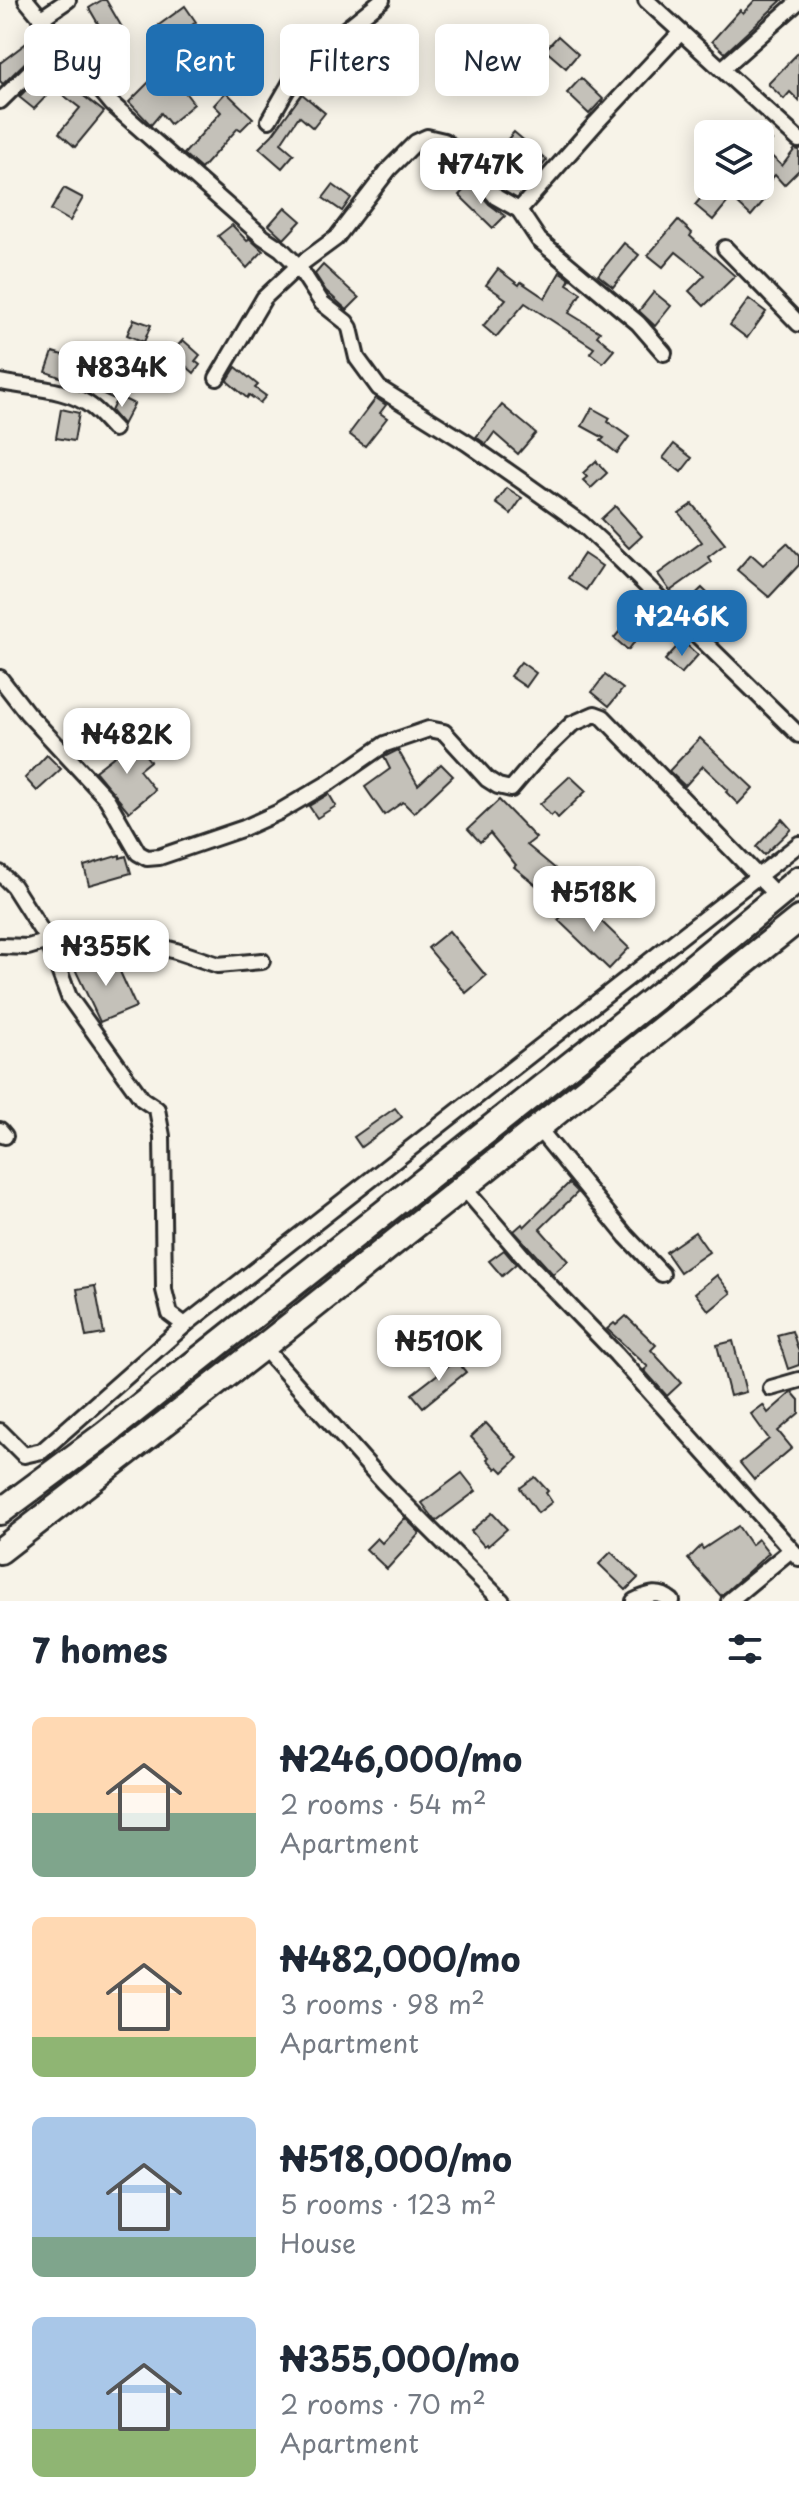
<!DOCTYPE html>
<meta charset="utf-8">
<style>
body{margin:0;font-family:"Playpen Sans",sans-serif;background:#f2f2f3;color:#1f2937;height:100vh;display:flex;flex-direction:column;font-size:30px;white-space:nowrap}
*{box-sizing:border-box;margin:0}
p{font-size:26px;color:#747a83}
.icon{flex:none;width:44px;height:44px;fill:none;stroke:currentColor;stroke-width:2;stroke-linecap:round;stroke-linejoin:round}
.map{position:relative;height:1601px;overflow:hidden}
.details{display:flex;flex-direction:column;background:#fff;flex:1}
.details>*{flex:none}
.top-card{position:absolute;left:24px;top:24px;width:752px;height:72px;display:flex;gap:16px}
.fabs{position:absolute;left:694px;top:120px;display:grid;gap:16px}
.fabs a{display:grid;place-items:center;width:80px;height:80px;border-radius:12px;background:#fff;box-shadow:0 4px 20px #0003;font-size:40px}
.price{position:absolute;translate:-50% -68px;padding:0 18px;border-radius:16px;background:#fff;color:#222;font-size:26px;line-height:52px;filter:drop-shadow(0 2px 4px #0008)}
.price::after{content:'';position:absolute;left:50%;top:48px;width:24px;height:18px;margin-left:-12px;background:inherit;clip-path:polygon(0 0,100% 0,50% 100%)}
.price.active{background:#1f6fb2;color:#fff}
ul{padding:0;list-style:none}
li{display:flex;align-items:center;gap:24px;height:200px;padding:0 32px}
li span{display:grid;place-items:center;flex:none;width:224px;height:160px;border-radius:12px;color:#555}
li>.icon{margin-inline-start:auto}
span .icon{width:96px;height:96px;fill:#fffc;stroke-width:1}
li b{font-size:34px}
h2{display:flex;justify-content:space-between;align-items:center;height:96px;padding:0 32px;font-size:34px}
.chip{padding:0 28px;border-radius:12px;background:#fff;box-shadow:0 4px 20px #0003;font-size:28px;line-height:72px}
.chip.active{background:#1f6fb2;color:#fff}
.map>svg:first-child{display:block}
.building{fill:#c4c1b9;stroke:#2b2b2b;stroke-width:2}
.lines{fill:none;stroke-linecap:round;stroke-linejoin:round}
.street-casing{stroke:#2b2b2b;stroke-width:20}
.highway-casing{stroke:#2b2b2b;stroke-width:30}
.street{stroke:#f7f3e8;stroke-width:14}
.highway{stroke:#f7f3e8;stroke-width:24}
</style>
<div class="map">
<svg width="799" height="1601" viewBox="0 0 799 1601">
<rect width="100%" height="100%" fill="#f7f3e8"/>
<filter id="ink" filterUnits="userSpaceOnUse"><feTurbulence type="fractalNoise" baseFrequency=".0125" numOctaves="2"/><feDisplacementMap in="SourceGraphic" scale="16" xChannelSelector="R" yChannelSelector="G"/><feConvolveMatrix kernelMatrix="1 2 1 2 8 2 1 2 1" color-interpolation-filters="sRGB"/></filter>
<g filter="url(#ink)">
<g class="building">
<polygon points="102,0 106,0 130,41 114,51 89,8"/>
<polygon points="755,0 782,0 725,53 712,41 740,10 743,13"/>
<polygon points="185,6 196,22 179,35 198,58 174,78 194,104 170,124 161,113 151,125 129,102 171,60 167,56 176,48 159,25"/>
<polygon points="37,35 44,44 3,84 0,81 0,63"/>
<polygon points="558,36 578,54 566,68 545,50"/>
<polygon points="217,46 230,61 215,75 202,61"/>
<polygon points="799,52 799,101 790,92 784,99 768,84"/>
<polygon points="59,57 71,70 68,73 85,87 80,93 104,112 75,147 59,133 80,108 54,88 34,109 19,97"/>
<polygon points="581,78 603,99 589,114 567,93"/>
<polygon points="226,92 253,118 241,130 238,128 201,169 184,154 221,112 214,105"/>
<polygon points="302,94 325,113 313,128 299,116 281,143 294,154 282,168 259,148 272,135"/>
<polygon points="760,130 772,141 764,149 782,166 795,149 799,150 799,170 784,185 775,175 760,191 767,197 751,216 736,202 751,186 760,186"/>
<polygon points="514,132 547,160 534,175 501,147"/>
<polygon points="471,183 489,204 505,216 493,228 459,195"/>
<polygon points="333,185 351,198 342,211 323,198"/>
<polygon points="711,186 718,186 732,197 713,220 695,205"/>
<polygon points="64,188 83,198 70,221 51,210"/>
<polygon points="285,207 301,221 284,239 269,225"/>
<polygon points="678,220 692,233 690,236 735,276 704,306 689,291 705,275 676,252 663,267 648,255"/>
<polygon points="232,225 247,241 249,238 263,251 247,268 218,236"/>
<polygon points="624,243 639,255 613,287 598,275"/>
<polygon points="323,265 359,298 347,310 326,291 315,274"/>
<polygon points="498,269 519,285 521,282 545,298 560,272 566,276 570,279 567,284 581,293 569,313 600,332 597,336 614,350 603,363 590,353 594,348 525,303 496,337 483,326 506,299 486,285"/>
<polygon points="654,292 671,306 655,326 639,311"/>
<polygon points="749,299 766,312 747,338 730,325"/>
<polygon points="134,319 151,325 144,342 127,335"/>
<polygon points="183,340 200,355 195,361 200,365 194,373 171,353"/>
<polygon points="53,352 72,358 65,379 46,372"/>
<polygon points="236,367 258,385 255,388 266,396 260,403 249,395 247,398 227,381"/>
<polygon points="110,369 125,376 114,399 99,392"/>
<polygon points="118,396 134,404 123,425 111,411"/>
<polygon points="376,398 386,405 380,413 387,418 365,446 349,434"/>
<polygon points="502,405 536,433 518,454 494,433 486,444 476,437"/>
<polygon points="592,408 610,418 608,422 629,437 617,453 601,441 604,438 582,426"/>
<polygon points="61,409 79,413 74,441 56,438"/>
<polygon points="674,444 692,458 681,472 663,458"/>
<polygon points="596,461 607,473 591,488 583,480 587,477 583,473"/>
<polygon points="507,488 522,498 511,514 496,503"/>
<polygon points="692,504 725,544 708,557 711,562 670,591 658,574 702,542 679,513"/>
<polygon points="615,506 642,536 629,548 601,519"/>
<polygon points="787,543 799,556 799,565 769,597 737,570 751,554 763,565"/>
<polygon points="584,554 602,566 586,590 568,578"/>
<polygon points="702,588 737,622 723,637 687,602"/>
<polygon points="640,602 655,615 638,634 640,635 628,650 614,638 631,618 627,615"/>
<polygon points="682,641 698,655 681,674 665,660"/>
<polygon points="521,662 536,673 526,687 510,676"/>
<polygon points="605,675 623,689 609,706 592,692"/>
<polygon points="700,738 753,788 738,804 726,792 728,790 703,766 685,786 669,771"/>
<polygon points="134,741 150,761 139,770 155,790 129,812 95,771"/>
<polygon points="398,750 418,785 441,764 453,776 414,813 403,802 384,815 365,787 390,769 384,757"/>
<polygon points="47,755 61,769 37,791 25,778"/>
<polygon points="570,776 586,791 558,818 554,813 551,816 540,804"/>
<polygon points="329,794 336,806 317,818 309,806"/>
<polygon points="499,800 536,838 527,845 569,880 553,899 514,867 516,865 490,833 480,842 468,829"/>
<polygon points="782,819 791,829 764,855 756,847"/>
<polygon points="120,855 120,858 126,856 131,873 89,885 84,866"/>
<polygon points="578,899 629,948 609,969 558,920"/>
<polygon points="449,931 486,976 466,993 428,948"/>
<polygon points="112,954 136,1007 100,1022 75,969"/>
<polygon points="395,1108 402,1117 361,1147 354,1137"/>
<polygon points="569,1183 578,1192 540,1229 568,1261 553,1274 514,1231 522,1224 524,1227"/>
<polygon points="695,1232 709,1252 680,1272 666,1252"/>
<polygon points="504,1250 516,1264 502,1276 489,1261"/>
<polygon points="717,1275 731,1293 709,1311 695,1293"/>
<polygon points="95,1286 104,1334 86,1337 77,1289"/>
<polygon points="626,1316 656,1345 651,1350 681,1383 667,1396 644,1370 648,1367 607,1329 614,1323 616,1325"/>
<polygon points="792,1331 799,1352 799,1365 788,1369 777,1335"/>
<polygon points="733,1341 746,1392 730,1396 717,1345"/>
<polygon points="456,1360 466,1372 423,1407 412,1394"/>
<polygon points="792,1392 799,1400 799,1413 778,1431 792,1448 754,1480 740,1463 769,1439 751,1414 763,1405 768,1413"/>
<polygon points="486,1423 518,1458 503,1472 498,1467 496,1469 487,1459 489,1457 471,1437"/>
<polygon points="462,1473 476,1491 436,1521 422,1503"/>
<polygon points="535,1477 548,1491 546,1493 552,1502 538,1513 520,1488"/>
<polygon points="492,1513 507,1529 488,1546 487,1544 484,1546 471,1531"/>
<polygon points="405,1518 420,1533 387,1569 366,1549 377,1538 382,1543"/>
<polygon points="738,1526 751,1545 758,1539 769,1553 721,1596 688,1559 701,1546 703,1549"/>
<polygon points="611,1552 638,1578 626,1590 599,1564"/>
</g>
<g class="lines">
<defs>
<g id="street">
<polyline points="26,0 112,104 263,237 281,249 298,266 322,303 346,322 350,328 357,358 379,388 467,443 523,482 582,524 608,548 799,735"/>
<polyline points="646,0 799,140"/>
<polyline points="40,19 68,0"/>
<polyline points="722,69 799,1"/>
<polyline points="0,101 60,42"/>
<polyline points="269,120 295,75 315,54 382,0"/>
<polyline points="519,210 596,123 681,32"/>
<polyline points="725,248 799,324"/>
<polyline points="217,378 264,298 298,266 336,238 389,169 416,142 427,137 444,141 459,152 496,197 519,210 539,240 638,323 664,353"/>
<path d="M 0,382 C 29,388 68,388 92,407 C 100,413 107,422 114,429"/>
<polyline points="0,678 27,713 107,799 138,853 147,858 159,857 244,828 279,812 330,782 385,744 429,729 444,732 487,779 498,786 511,789 539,756 572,724 595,714 603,717 777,896"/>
<polyline points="0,873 13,886 48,941 69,997 142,1099 157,1109 162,1136 164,1290 170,1314 185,1325"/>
<polyline points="0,946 28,947 48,941 130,939 176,951 218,965 262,961"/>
<polyline points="538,1128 626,1236 662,1274"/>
<polyline points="0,1130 5,1136"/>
<polyline points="463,1187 531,1266 616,1354 799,1558"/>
<polyline points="263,1347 384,1483 502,1601"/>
<polyline points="771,1388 799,1380"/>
<polyline points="0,1431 24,1455 42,1451 185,1325 799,844"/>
<path d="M 634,1601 C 649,1594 659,1590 672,1601"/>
<polyline points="729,1601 791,1550"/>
</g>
<g id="highway">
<polyline points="0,1512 105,1434 672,984 799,879"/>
<polyline points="0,1551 263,1347 799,919"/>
</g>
</defs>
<use href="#street" class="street-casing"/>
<use href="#highway" class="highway-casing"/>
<use href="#street" class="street"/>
<use href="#highway" class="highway"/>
</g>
</g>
</svg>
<div class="fabs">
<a><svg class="icon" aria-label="layers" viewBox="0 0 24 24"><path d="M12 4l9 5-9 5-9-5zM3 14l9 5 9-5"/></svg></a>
</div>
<b class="price" style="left:481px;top:206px">₦747K</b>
<b class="price" style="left:122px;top:409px">₦834K</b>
<b class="price active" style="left:682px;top:658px">₦246K</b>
<b class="price" style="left:127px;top:776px">₦482K</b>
<b class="price" style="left:594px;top:934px">₦518K</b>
<b class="price" style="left:106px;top:988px">₦355K</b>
<b class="price" style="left:439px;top:1383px">₦510K</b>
<div class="top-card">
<a class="chip">Buy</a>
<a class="chip active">Rent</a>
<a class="chip">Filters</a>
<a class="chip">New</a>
</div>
</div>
<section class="details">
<h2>7 homes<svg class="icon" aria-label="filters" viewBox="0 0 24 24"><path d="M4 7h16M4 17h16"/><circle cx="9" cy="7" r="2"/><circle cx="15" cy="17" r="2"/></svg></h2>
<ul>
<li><span style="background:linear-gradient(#ffd9b3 60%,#7fa58c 0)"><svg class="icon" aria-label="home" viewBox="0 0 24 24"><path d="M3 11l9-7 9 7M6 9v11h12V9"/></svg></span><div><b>₦246,000/mo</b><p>2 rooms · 54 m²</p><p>Apartment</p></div></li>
<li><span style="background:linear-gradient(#ffd9b3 75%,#8fb573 0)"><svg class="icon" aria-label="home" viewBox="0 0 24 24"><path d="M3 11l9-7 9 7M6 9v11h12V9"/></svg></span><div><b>₦482,000/mo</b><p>3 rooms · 98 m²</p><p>Apartment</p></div></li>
<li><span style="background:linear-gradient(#a9c7e8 75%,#7fa58c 0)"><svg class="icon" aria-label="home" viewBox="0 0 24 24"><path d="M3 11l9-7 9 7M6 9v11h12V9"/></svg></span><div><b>₦518,000/mo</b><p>5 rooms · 123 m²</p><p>House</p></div></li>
<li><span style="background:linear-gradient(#a9c7e8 70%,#8fb573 0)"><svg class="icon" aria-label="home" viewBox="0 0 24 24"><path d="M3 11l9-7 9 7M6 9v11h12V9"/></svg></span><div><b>₦355,000/mo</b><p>2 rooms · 70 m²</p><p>Apartment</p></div></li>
</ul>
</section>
